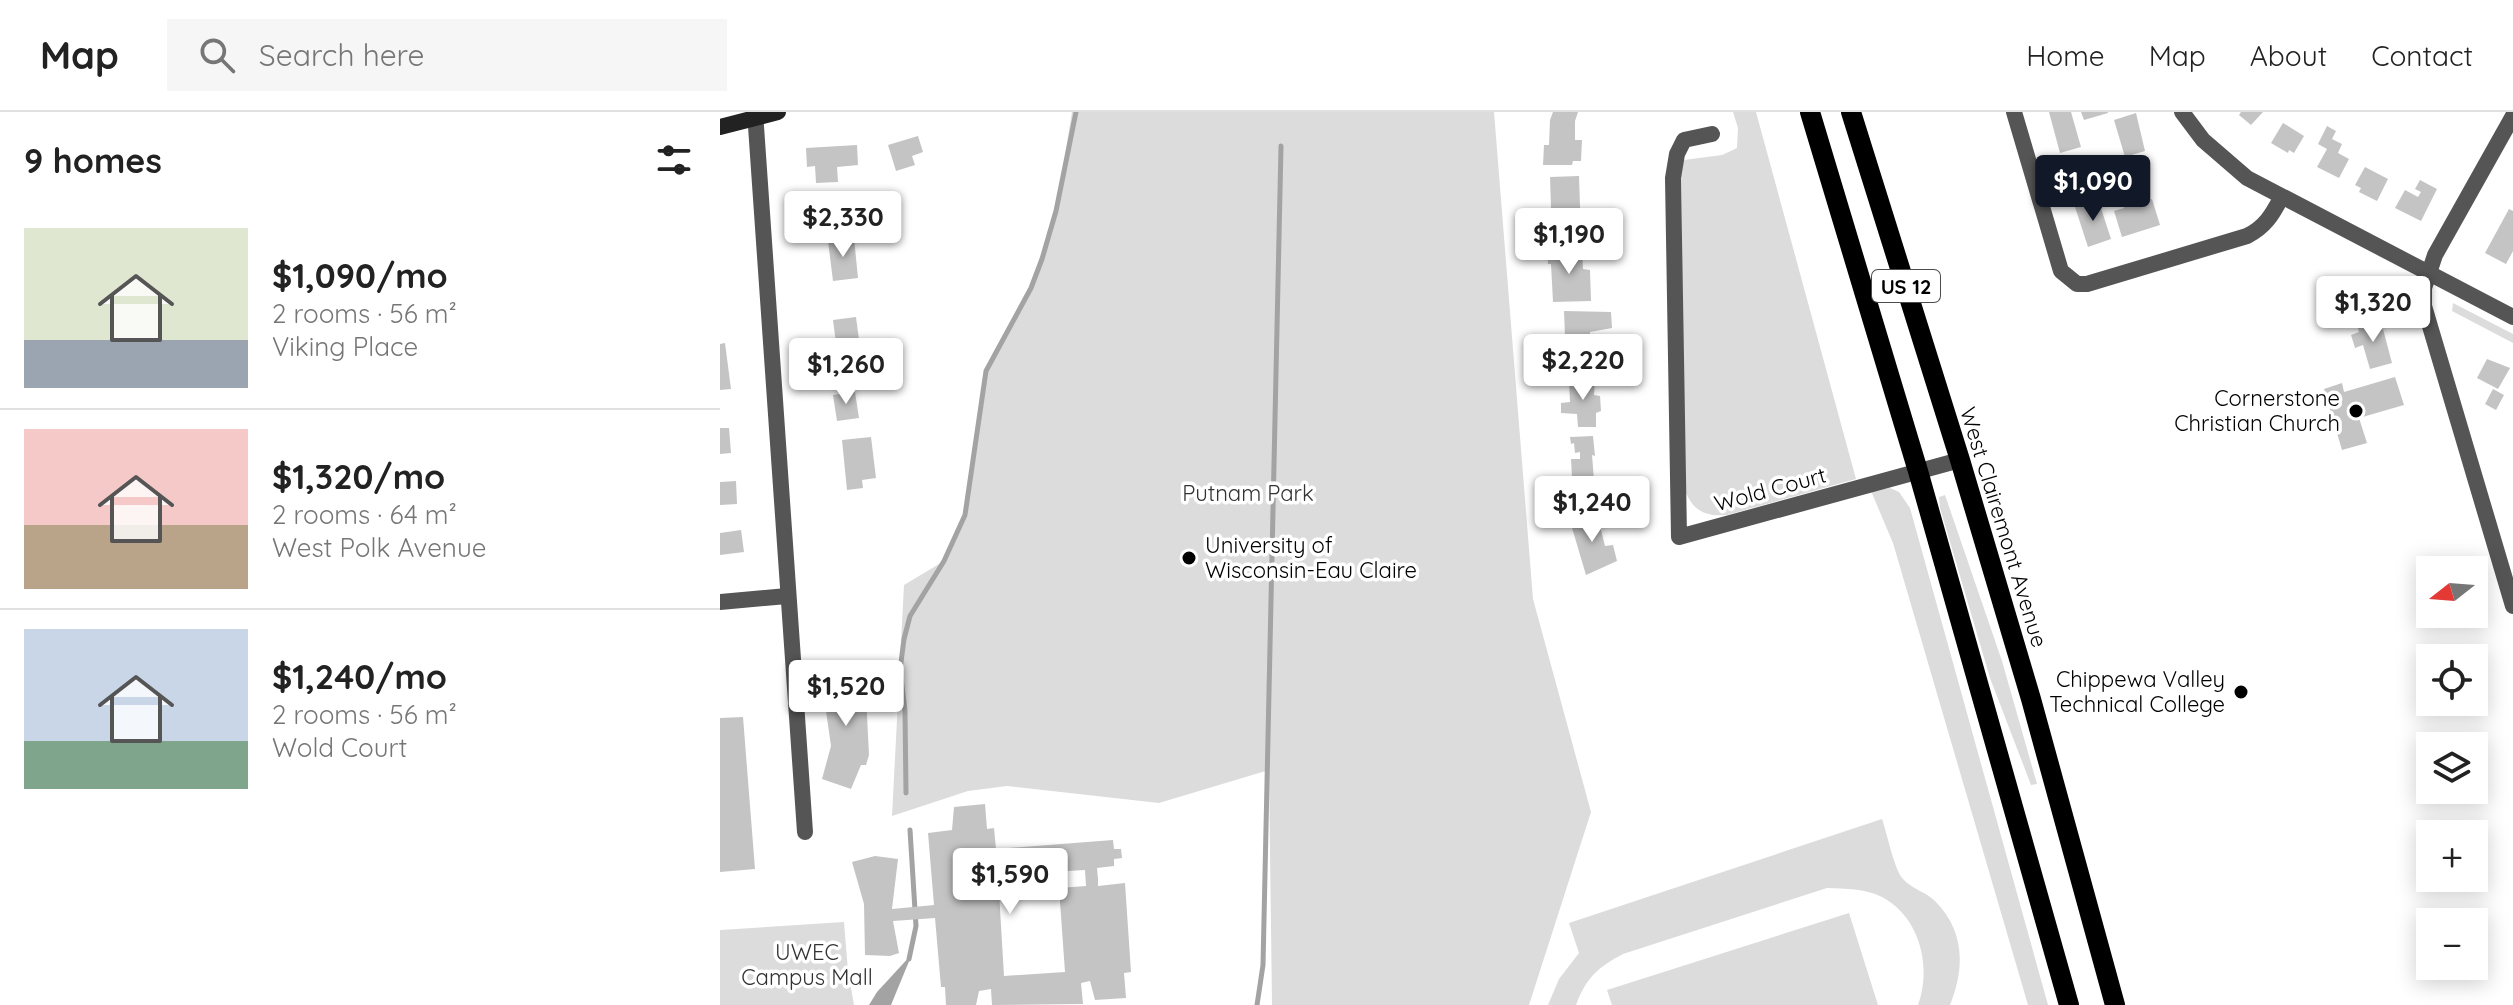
<!DOCTYPE html>
<meta charset="utf-8">
<style>
body{margin:0;font-family:Quicksand,sans-serif;background:#f6f6f6;color:#222;height:100vh;display:flex;flex-direction:column;font-size:30px;white-space:nowrap}
*{box-sizing:border-box;margin:0}
p{font-size:26px;color:#767676}
.icon{flex:none;width:44px;height:44px;fill:none;stroke:currentColor;stroke-width:2;stroke-linecap:round;stroke-linejoin:round}
.map{position:relative;flex:1;overflow:hidden}
.panel{display:flex;flex-direction:column;background:#fff;width:720px}
.panel>*{flex:none}
.needle{width:52px;rotate:253deg}
.tools{position:absolute;left:1696px;top:444px;display:grid;gap:16px}
.tools a{display:grid;place-items:center;width:72px;height:72px;border-radius:0px;background:#fff;box-shadow:0 4px 20px #0003;font-size:40px}
.price{position:absolute;translate:-50% -68px;padding:0 18px;border-radius:8px;background:#fff;color:#222;font-size:26px;line-height:52px;filter:drop-shadow(0 2px 4px #0008)}
.price::after{content:'';position:absolute;left:50%;top:48px;width:24px;height:18px;margin-left:-12px;background:inherit;clip-path:polygon(0 0,100% 0,50% 100%)}
.price.current{background:#111827;color:#fff}
ul{padding:0;list-style:none}
li{display:flex;align-items:center;gap:24px;height:200px;padding:0 24px}
li+li{border-top:2px solid #e0e0e0}
li span{display:grid;place-items:center;flex:none;width:224px;height:160px;border-radius:0px;color:#555}
li>.icon{margin-inline-start:auto}
span .icon{width:96px;height:96px;fill:#fffc;stroke-width:1}
li b{font-size:34px}
h2{display:flex;justify-content:space-between;align-items:center;height:96px;padding:0 24px;font-size:34px}
header{display:flex;align-items:center;gap:48px;box-sizing:border-box;height:112px;padding:0 40px;background:#fff;border-bottom:2px solid #e0e0e0}
header strong{font-size:38px}
nav{display:flex;gap:44px;margin-inline-start:auto;font-size:28px}
.search{width:560px;height:72px;background:#f6f6f6;display:flex;align-items:center;gap:20px;box-sizing:border-box;padding:0 28px;border-radius:0px;color:#767676;font-size:30px}
main{display:flex;flex:1;min-height:0}
.map>svg:first-child{display:block}
.green{fill:#dcdcdc}
.water{fill:#a3a3a3}
.lines{fill:none;stroke-linecap:round;stroke-linejoin:round}
.stream{stroke:#a3a3a3;stroke-width:5}
.building{fill:#c4c4c4;fill-rule:evenodd}
.street{stroke:#555;stroke-width:16}
.secondary{stroke:#222;stroke-width:16}
.primary{stroke:#000;stroke-width:20}
.poi-dot{fill:#000;stroke:#fff;stroke-width:3}
.labels{text-anchor:middle;dominant-baseline:central;stroke-width:7;stroke-linejoin:round;paint-order:stroke}
.shield{fill:#fff;stroke:#4c4c4c;stroke-width:2}
.shield-label{font-size:20px;font-weight:bold;fill:#000}
.poi-label{font-size:22px;fill:#000;stroke:#fff;text-anchor:end}
.street-label{font-size:22px;fill:#000;stroke:#fff}
.park-label{font-size:22px;fill:#333;stroke:#fff}
</style>
<header>
<strong>Map</strong>
<div class="search"><svg class="icon" aria-label="search" viewBox="0 0 24 24"><circle cx="10" cy="10" r="6"/><path d="M15 15l6 6"/></svg>Search here</div>
<nav><a>Home</a><a>Map</a><a>About</a><a>Contact</a></nav>
</header>
<main>
<section class="panel">
<h2>9 homes<svg class="icon" aria-label="filters" viewBox="0 0 24 24"><path d="M4 7h16M4 17h16"/><circle cx="9" cy="7" r="2"/><circle cx="15" cy="17" r="2"/></svg></h2>
<ul>
<li><span style="background:linear-gradient(#dfe7d0 70%,#9aa5b1 0)"><svg class="icon" aria-label="home" viewBox="0 0 24 24"><path d="M3 11l9-7 9 7M6 9v11h12V9"/></svg></span><div><b>$1,090/mo</b><p>2 rooms · 56 m²</p><p>Viking Place</p></div></li>
<li><span style="background:linear-gradient(#f6c9c9 60%,#b9a48a 0)"><svg class="icon" aria-label="home" viewBox="0 0 24 24"><path d="M3 11l9-7 9 7M6 9v11h12V9"/></svg></span><div><b>$1,320/mo</b><p>2 rooms · 64 m²</p><p>West Polk Avenue</p></div></li>
<li><span style="background:linear-gradient(#c9d6e8 70%,#7fa58c 0)"><svg class="icon" aria-label="home" viewBox="0 0 24 24"><path d="M3 11l9-7 9 7M6 9v11h12V9"/></svg></span><div><b>$1,240/mo</b><p>2 rooms · 56 m²</p><p>Wold Court</p></div></li>
</ul>
</section>
<div class="map">
<svg width="1793" height="893" viewBox="0 0 1793 893">
<rect width="100%" height="100%" fill="#fff"/>
<g class="green">
<polygon points="352,0 774,0 813,487 871,700 809,893 552,893 549,658 439,691 287,674 248,679 172,704 184,473 224,449 245,403 266,259 311,176 322,147 336,99"/>
<path d="M 1013,0 L 1036,0 L 1136,367 L 1007,403 C 984,405 972,398 964,376 L 961,54 L 964,48 L 1002,43 L 1017,36 L 1018,16 Z"/>
<polygon points="1733,191 1793,222 1793,231 1732,199"/>
<polygon points="1170,376 1179,380 1190,396 1328,893 1308,893 1173,431 1151,379"/>
<polygon points="1225,383 1282,549 1317,672 1311,673 1270,566 1220,396 1219,385"/>
<path d="M 1162,707 C 1167,721 1174,757 1183,767 C 1191,776 1205,780 1214,788 C 1245,818 1245,856 1230,893 L 1198,893 C 1212,855 1200,805 1162,785 C 1144,776 1126,777 1107,776 L 903,842 C 878,855 866,866 856,893 L 828,893 L 839,867 L 859,841 L 849,811 Z"/>
<polygon points="1129,801 1158,893 892,893 887,878"/>
<polygon points="124,810 128,859 134,893 0,893 0,818"/>
</g>
<polygon class="water" points="192,842 171,893 149,893 157,880"/>
<g class="lines">
<g class="stream">
<polyline points="186,681 185,599 180,558 184,527 190,504 224,449 245,403 266,259 311,176 322,147 336,99 356,0"/>
<polyline points="189,847 196,814 190,718"/>
<polyline points="537,893 543,853 561,34"/>
</g>
</g>
<g class="building">
<polygon points="833,0 858,0 855,9 855,28 862,28 861,49 853,49 852,53 823,53 824,33 829,33 830,8"/>
<polygon points="1329,0 1351,0 1361,35 1340,41"/>
<polygon points="1361,0 1388,0 1388,1 1364,8"/>
<polygon points="1521,0 1543,0 1531,13 1519,3"/>
<polygon points="1416,1 1425,39 1405,45 1394,8"/>
<polygon points="1563,11 1584,24 1574,41 1569,38 1568,41 1551,31"/>
<polygon points="1607,14 1616,19 1612,27 1622,32 1618,41 1629,47 1619,66 1597,55 1607,37 1598,32"/>
<polygon points="198,24 203,40 192,44 195,53 176,59 168,33"/>
<polygon points="137,33 138,53 117,55 118,70 96,71 95,54 87,55 86,36"/>
<polygon points="1645,55 1668,67 1657,89 1639,80 1641,76 1635,73"/>
<polygon points="859,64 861,124 832,126 830,65"/>
<polygon points="1700,68 1717,77 1701,109 1675,96 1685,78 1698,85 1701,80 1695,77"/>
<polygon points="1412,86 1414,93 1432,87 1440,113 1402,125 1394,99 1404,96 1402,90"/>
<polygon points="1378,87 1391,127 1368,135 1355,95"/>
<polygon points="1789,97 1793,99 1793,139 1786,152 1765,141"/>
<polygon points="134,126 138,166 113,169 108,129"/>
<polygon points="850,134 851,137 862,137 863,157 870,158 871,189 833,190 831,152 828,152 827,139 841,138 841,135"/>
<polygon points="844,199 891,200 892,216 870,220 871,250 846,252"/>
<polygon points="136,205 144,266 121,269 113,208"/>
<polygon points="1658,207 1661,218 1663,217 1672,251 1650,257 1643,233 1635,236 1631,223 1639,220 1637,213"/>
<polygon points="5,231 11,277 0,278 0,232"/>
<polygon points="1767,247 1790,256 1778,277 1757,266"/>
<polygon points="1675,265 1684,293 1639,306 1647,331 1622,338 1604,277 1622,271 1624,280"/>
<polygon points="875,267 874,283 880,284 881,299 876,301 876,315 858,315 857,302 841,301 841,291 850,290 849,268"/>
<polygon points="1773,277 1784,283 1776,298 1765,292"/>
<polygon points="135,280 139,306 117,309 113,283"/>
<polygon points="0,316 9,316 11,341 0,342"/>
<polygon points="873,324 875,344 872,343 874,368 878,369 878,383 853,383 851,347 860,347 860,340 855,341 854,331 851,332 850,325"/>
<polygon points="151,325 156,366 142,368 143,376 127,378 122,328"/>
<polygon points="16,369 17,392 0,393 0,370"/>
<polygon points="877,402 885,434 893,433 897,449 866,463 850,409"/>
<polygon points="21,418 24,440 0,443 0,421"/>
<polygon points="145,564 149,643 146,653 141,653 131,677 102,667 111,634 105,592 101,591 103,565"/>
<polygon points="23,605 35,757 0,760 0,606"/>
<path d="M 265,692 L 267,717 L 274,716 L 276,737 L 393,728 L 394,737 L 401,737 L 402,746 L 394,747 L 394,754 L 377,756 L 378,767 L 378,774 L 405,771 L 411,860 L 404,861 L 406,886 L 375,888 L 370,869 L 361,871 L 363,892 L 272,893 L 271,877 L 259,879 L 256,893 L 226,893 L 225,875 L 221,875 L 215,806 L 173,809 L 179,841 L 170,844 L 145,843 L 144,792 L 132,750 L 155,744 L 178,747 L 172,797 L 214,793 L 208,721 L 232,718 L 234,695 ZM 365,758 L 366,774 L 339,776 L 345,860 L 284,864 L 278,763 Z"/>
</g>
<g class="lines">
<g class="street">
<polyline points="35,0 85,720"/>
<path d="M 1294,0 L 1341,159 L 1357,172 L 1367,172 L 1527,124 C 1545,115 1552,103 1561,86"/>
<polyline points="1462,0 1483,28 1527,66 1793,205"/>
<polyline points="1793,4 1715,143 1704,176 1704,194 1793,494"/>
<polyline points="992,22 964,28 957,42 953,66 959,425 1240,348"/>
<polyline points="0,490 67,484"/>
</g>
<polyline class="secondary" points="0,15 58,0"/>
<g class="primary">
<polyline points="1090,0 1198,359 1349,893"/>
<polyline points="1131,0 1240,348 1311,587 1395,893"/>
</g>
</g>
<g class="poi-dot">
<circle cx="1636" cy="299" r="8"/>
<circle cx="469" cy="446" r="8"/>
<circle cx="1521" cy="580" r="8"/>
</g>
<g class="labels">
<rect class="shield" x="1152" y="158" width="68" height="32" rx="6"/>
<g class="shield-label">
<text x="1186" y="174">US 12</text>
</g>
<g class="poi-label">
<text x="1620" y="286">Cornerstone<tspan x="1620" dy="25">Christian Church</tspan></text>
<text x="485" y="433" text-anchor="start">University of<tspan x="485" dy="25">Wisconsin-Eau Claire</tspan></text>
<text x="1505" y="567">Chippewa Valley<tspan x="1505" dy="25">Technical College</tspan></text>
</g>
<g class="street-label">
<text transform="translate(1050 377) rotate(-15)">Wold Court</text>
<text transform="translate(1284 415) rotate(73)">West Clairemont Avenue</text>
</g>
<g class="park-label">
<text x="528" y="381">Putnam Park</text>
<text x="87" y="840">UWEC<tspan x="87" dy="25">Campus Mall</tspan></text>
</g>
</g>
</svg>
<div class="tools">
<a><svg class="needle" viewBox="-14 -14 28 28"><path d="M0-13l5 13h-10z" fill="#e53935"/><path d="M0 13l5-13h-10z" fill="#767676"/></svg></a>
<a><svg class="icon" aria-label="locate" viewBox="0 0 24 24"><circle cx="12" cy="12" r="6"/><path d="M12 2v4M12 18v4M2 12h4M18 12h4"/></svg></a>
<a><svg class="icon" aria-label="layers" viewBox="0 0 24 24"><path d="M12 4l9 5-9 5-9-5zM3 14l9 5 9-5"/></svg></a>
<a>+</a>
<a>−</a>
</div>
<b class="price current" style="left:1373px;top:111px">$1,090</b>
<b class="price" style="left:123px;top:147px">$2,330</b>
<b class="price" style="left:849px;top:164px">$1,190</b>
<b class="price" style="left:1653px;top:232px">$1,320</b>
<b class="price" style="left:863px;top:290px">$2,220</b>
<b class="price" style="left:126px;top:294px">$1,260</b>
<b class="price" style="left:872px;top:432px">$1,240</b>
<b class="price" style="left:126px;top:616px">$1,520</b>
<b class="price" style="left:290px;top:804px">$1,590</b>
</div>
</main>
